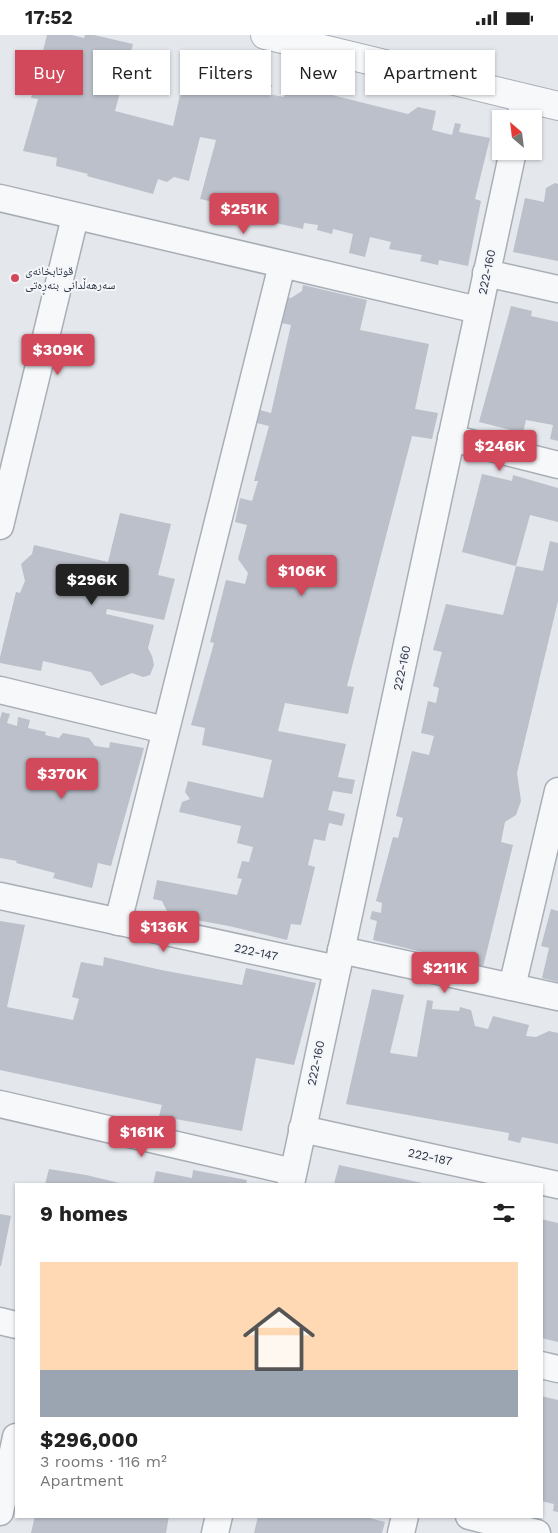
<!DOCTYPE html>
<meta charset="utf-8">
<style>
body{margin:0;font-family:"Work Sans","Noto Naskh Arabic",sans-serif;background:#f6f6f6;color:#222;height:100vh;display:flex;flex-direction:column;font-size:19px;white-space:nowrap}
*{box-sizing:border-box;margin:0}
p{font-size:16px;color:#767676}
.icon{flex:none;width:28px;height:28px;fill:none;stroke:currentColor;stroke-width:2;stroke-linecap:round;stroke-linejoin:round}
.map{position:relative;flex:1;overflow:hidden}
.details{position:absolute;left:15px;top:1148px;width:528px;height:335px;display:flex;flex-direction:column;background:#fff;border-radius:0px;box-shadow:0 1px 4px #0004}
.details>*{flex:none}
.guide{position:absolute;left:15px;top:15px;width:529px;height:45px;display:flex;gap:10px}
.needle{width:32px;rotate:332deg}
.tools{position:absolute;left:492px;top:75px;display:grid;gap:10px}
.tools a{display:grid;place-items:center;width:50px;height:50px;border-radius:0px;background:#fff;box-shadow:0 1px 4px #0004;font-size:25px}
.price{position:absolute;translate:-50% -42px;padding:0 11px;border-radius:5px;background:#d1495b;color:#fff;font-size:16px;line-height:32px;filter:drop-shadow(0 1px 2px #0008)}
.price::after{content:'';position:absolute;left:50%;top:30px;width:15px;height:11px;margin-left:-8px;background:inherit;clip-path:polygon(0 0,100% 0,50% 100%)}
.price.on{background:#222;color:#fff}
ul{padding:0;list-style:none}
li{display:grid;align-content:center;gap:10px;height:265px;padding:0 25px}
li+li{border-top:1px solid #e0e0e0}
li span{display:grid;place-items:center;height:155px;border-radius:0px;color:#555}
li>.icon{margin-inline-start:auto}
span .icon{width:90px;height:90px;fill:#fffc;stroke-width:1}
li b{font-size:21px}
h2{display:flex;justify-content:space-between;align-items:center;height:60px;padding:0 25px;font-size:21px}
.chip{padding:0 18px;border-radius:0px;background:#fff;box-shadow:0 1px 4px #0004;font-size:18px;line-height:45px}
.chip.on{background:#d1495b;color:#fff}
.status{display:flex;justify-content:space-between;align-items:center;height:35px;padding:0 25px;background:#fff;direction:ltr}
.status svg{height:14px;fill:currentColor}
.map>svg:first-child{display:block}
.building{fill:#bbc0ca}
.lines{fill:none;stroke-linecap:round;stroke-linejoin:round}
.minor-casing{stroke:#a9aeb7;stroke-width:29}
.tertiary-casing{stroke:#a9aeb7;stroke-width:30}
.minor{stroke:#f7f8fa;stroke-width:26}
.tertiary{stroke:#f7f8fa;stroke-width:28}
.poi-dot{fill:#d1495b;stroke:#f4f6f9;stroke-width:2}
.labels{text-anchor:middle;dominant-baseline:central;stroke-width:4;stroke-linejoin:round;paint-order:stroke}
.poi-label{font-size:12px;fill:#2b3445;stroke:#f4f6f9;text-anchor:start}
.street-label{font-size:12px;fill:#2b3445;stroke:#f4f6f9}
</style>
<div class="status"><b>17:52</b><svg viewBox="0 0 49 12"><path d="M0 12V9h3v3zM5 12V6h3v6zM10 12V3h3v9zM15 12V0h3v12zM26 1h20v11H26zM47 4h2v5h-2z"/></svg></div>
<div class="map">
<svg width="558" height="1498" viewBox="0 0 558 1498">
<rect width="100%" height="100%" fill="#e4e7ec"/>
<g class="building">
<polygon points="47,0 72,0 84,3 85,0 94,0 133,9 115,76 173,91 186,33 215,39 215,36 272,50 269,59 284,62 289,47 320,57 408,79 418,72 436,76 432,95 452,100 455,88 461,89 459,97 490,103 475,164 481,166 468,231 439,225 438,230 420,226 422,220 389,214 391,207 370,202 365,222 349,218 353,199 333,194 332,199 317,195 318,190 304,188 303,194 253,183 255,176 200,164 216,105 200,102 189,146 174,142 167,147 158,144 153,159 87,141 88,139 56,131 57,123 23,116 38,64 31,63"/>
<polygon points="555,148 558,149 558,226 513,217 525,163 544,167 546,153"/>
<polygon points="303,250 367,265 360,295 429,309 415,374 438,378 432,404 412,401 347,651 354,652 348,679 285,668 278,696 346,709 338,742 355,745 352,759 333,756 328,775 345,779 342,791 329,788 325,806 314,804 308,830 315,832 301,890 291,889 287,905 229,891 169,880 162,866 153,864 157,845 237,860 242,844 237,843 242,826 249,827 253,812 237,808 241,791 179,777 182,767 190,764 185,757 188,746 263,763 272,725 202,710 205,693 191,690 214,608 210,607 226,545 245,549 248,538 238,524 247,490 235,487 240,463 252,466 258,446 254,446 269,391 257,388 260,375 271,378 291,290 277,287 285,262 291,263 302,256"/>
<polygon points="511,271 532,276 531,281 558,287 558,406 550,404 553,390 526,385 523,398 479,387"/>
<polygon points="482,439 512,446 513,440 558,453 558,487 530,480 516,531 462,517"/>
<polygon points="120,478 171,489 158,540 175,544 164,585 107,574 106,579 154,590 148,613 152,621 154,630 150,640 143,642 132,638 101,651 91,637 43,626 41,636 0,628 0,622 16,557 20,558 25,546 21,529 32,519 34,510 108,527"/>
<polygon points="550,506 558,508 558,566 517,738 521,766 516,780 505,787 501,807 513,810 483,932 373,905 377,886 370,884 372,876 381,878 382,868 376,866 393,802 398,803 403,783 396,781 412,716 429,720 434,701 421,698 428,666 436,668 439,653 433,651 442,617 433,615 446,569 503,580 516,531 543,536"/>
<polygon points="2,677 10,679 7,688 17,691 18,682 30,685 28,693 46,697 45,700 59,703 63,698 89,703 95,711 109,713 110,707 144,713 111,831 98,828 92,853 53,843 55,838 16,828 17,826 0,823 0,684"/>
<polygon points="551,874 558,876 558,947 542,943 549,913 541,911"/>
<polygon points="0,886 25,890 7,972 73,985 79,964 72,962 81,927 103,931 104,922 161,935 242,950 246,933 316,948 294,1030 256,1023 242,1096 159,1081 162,1070 0,1035"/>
<polygon points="372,954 404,960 390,1018 417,1022 427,965 433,966 432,974 459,976 460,972 471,975 475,991 488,994 493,981 529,990 526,1001 536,1002 549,996 558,998 558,1109 522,1102 520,1108 508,1105 509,1098 346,1069"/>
<polygon points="339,1130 422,1148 422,1149 334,1149"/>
<polygon points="49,1134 86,1140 124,1149 45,1149"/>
<polygon points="193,1135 247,1145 246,1149 153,1149 156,1136 192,1143"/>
<polygon points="0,1179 11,1181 1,1231 0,1231"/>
<polygon points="541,1184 558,1188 558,1307 541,1303"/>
<polygon points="541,1361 558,1365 558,1477 553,1476 554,1469 541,1466"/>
<polygon points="35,1481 169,1481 166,1498 31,1498"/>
<polygon points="258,1481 362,1481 385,1487 382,1498 254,1498"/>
</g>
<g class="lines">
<defs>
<g id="minor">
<polyline points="520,84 524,63"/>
<polyline points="0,163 478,275"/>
<polyline points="486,238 558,254"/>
<polyline points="451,403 558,430"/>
<polyline points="0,491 75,182"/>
<polyline points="0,655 165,695"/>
<polyline points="0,861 337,934"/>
<polyline points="118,887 282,230"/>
<polyline points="341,915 558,962"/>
<polyline points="512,952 558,756"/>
<polyline points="0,1069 293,1137"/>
<polyline points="302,1094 558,1150"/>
<polyline points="291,1149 513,116"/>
<polyline points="0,1286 16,1290"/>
<polyline points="541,1330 558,1334"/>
<polyline points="0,1477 16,1402"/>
<polyline points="469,1481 537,1498"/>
<polyline points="215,1498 219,1481"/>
<polyline points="401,1498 405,1481"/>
</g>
<polyline id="tertiary" points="265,0 558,71"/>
</defs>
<use href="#minor" class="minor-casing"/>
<use href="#tertiary" class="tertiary-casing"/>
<use href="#minor" class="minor"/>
<use href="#tertiary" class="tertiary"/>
</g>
<circle class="poi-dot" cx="15" cy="243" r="5"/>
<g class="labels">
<g class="poi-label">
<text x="25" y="236">قوتابخانەی<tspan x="25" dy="14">سەرهەڵدانی بنەڕەتی</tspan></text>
</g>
<g class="street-label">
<text transform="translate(487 237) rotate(-78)">222-160</text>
<text transform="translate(402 633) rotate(-78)">222-160</text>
<text transform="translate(256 917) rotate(12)">222-147</text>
<text transform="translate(316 1028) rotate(-78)">222-160</text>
<text transform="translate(430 1122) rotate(12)">222-187</text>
</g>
</g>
</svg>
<div class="tools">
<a><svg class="needle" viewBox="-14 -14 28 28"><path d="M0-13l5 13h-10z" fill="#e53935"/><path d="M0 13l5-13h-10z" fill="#767676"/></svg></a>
</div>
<b class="price" style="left:244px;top:200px">$251K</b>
<b class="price" style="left:58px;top:341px">$309K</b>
<b class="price" style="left:500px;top:437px">$246K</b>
<b class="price" style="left:302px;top:562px">$106K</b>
<b class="price on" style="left:92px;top:571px">$296K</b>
<b class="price" style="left:62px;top:765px">$370K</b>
<b class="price" style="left:164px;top:918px">$136K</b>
<b class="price" style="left:445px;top:959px">$211K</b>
<b class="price" style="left:142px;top:1123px">$161K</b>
<div class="guide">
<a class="chip on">Buy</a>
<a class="chip">Rent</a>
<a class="chip">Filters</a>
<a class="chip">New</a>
<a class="chip">Apartment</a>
</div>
<section class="details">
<h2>9 homes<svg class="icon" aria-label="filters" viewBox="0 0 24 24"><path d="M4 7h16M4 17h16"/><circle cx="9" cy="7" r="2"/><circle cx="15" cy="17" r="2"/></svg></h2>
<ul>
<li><span style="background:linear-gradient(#ffd9b3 70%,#9aa5b1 0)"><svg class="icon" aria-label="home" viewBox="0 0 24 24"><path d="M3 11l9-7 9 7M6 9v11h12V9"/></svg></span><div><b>$296,000</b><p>3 rooms · 116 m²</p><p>Apartment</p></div></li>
</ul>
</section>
</div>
